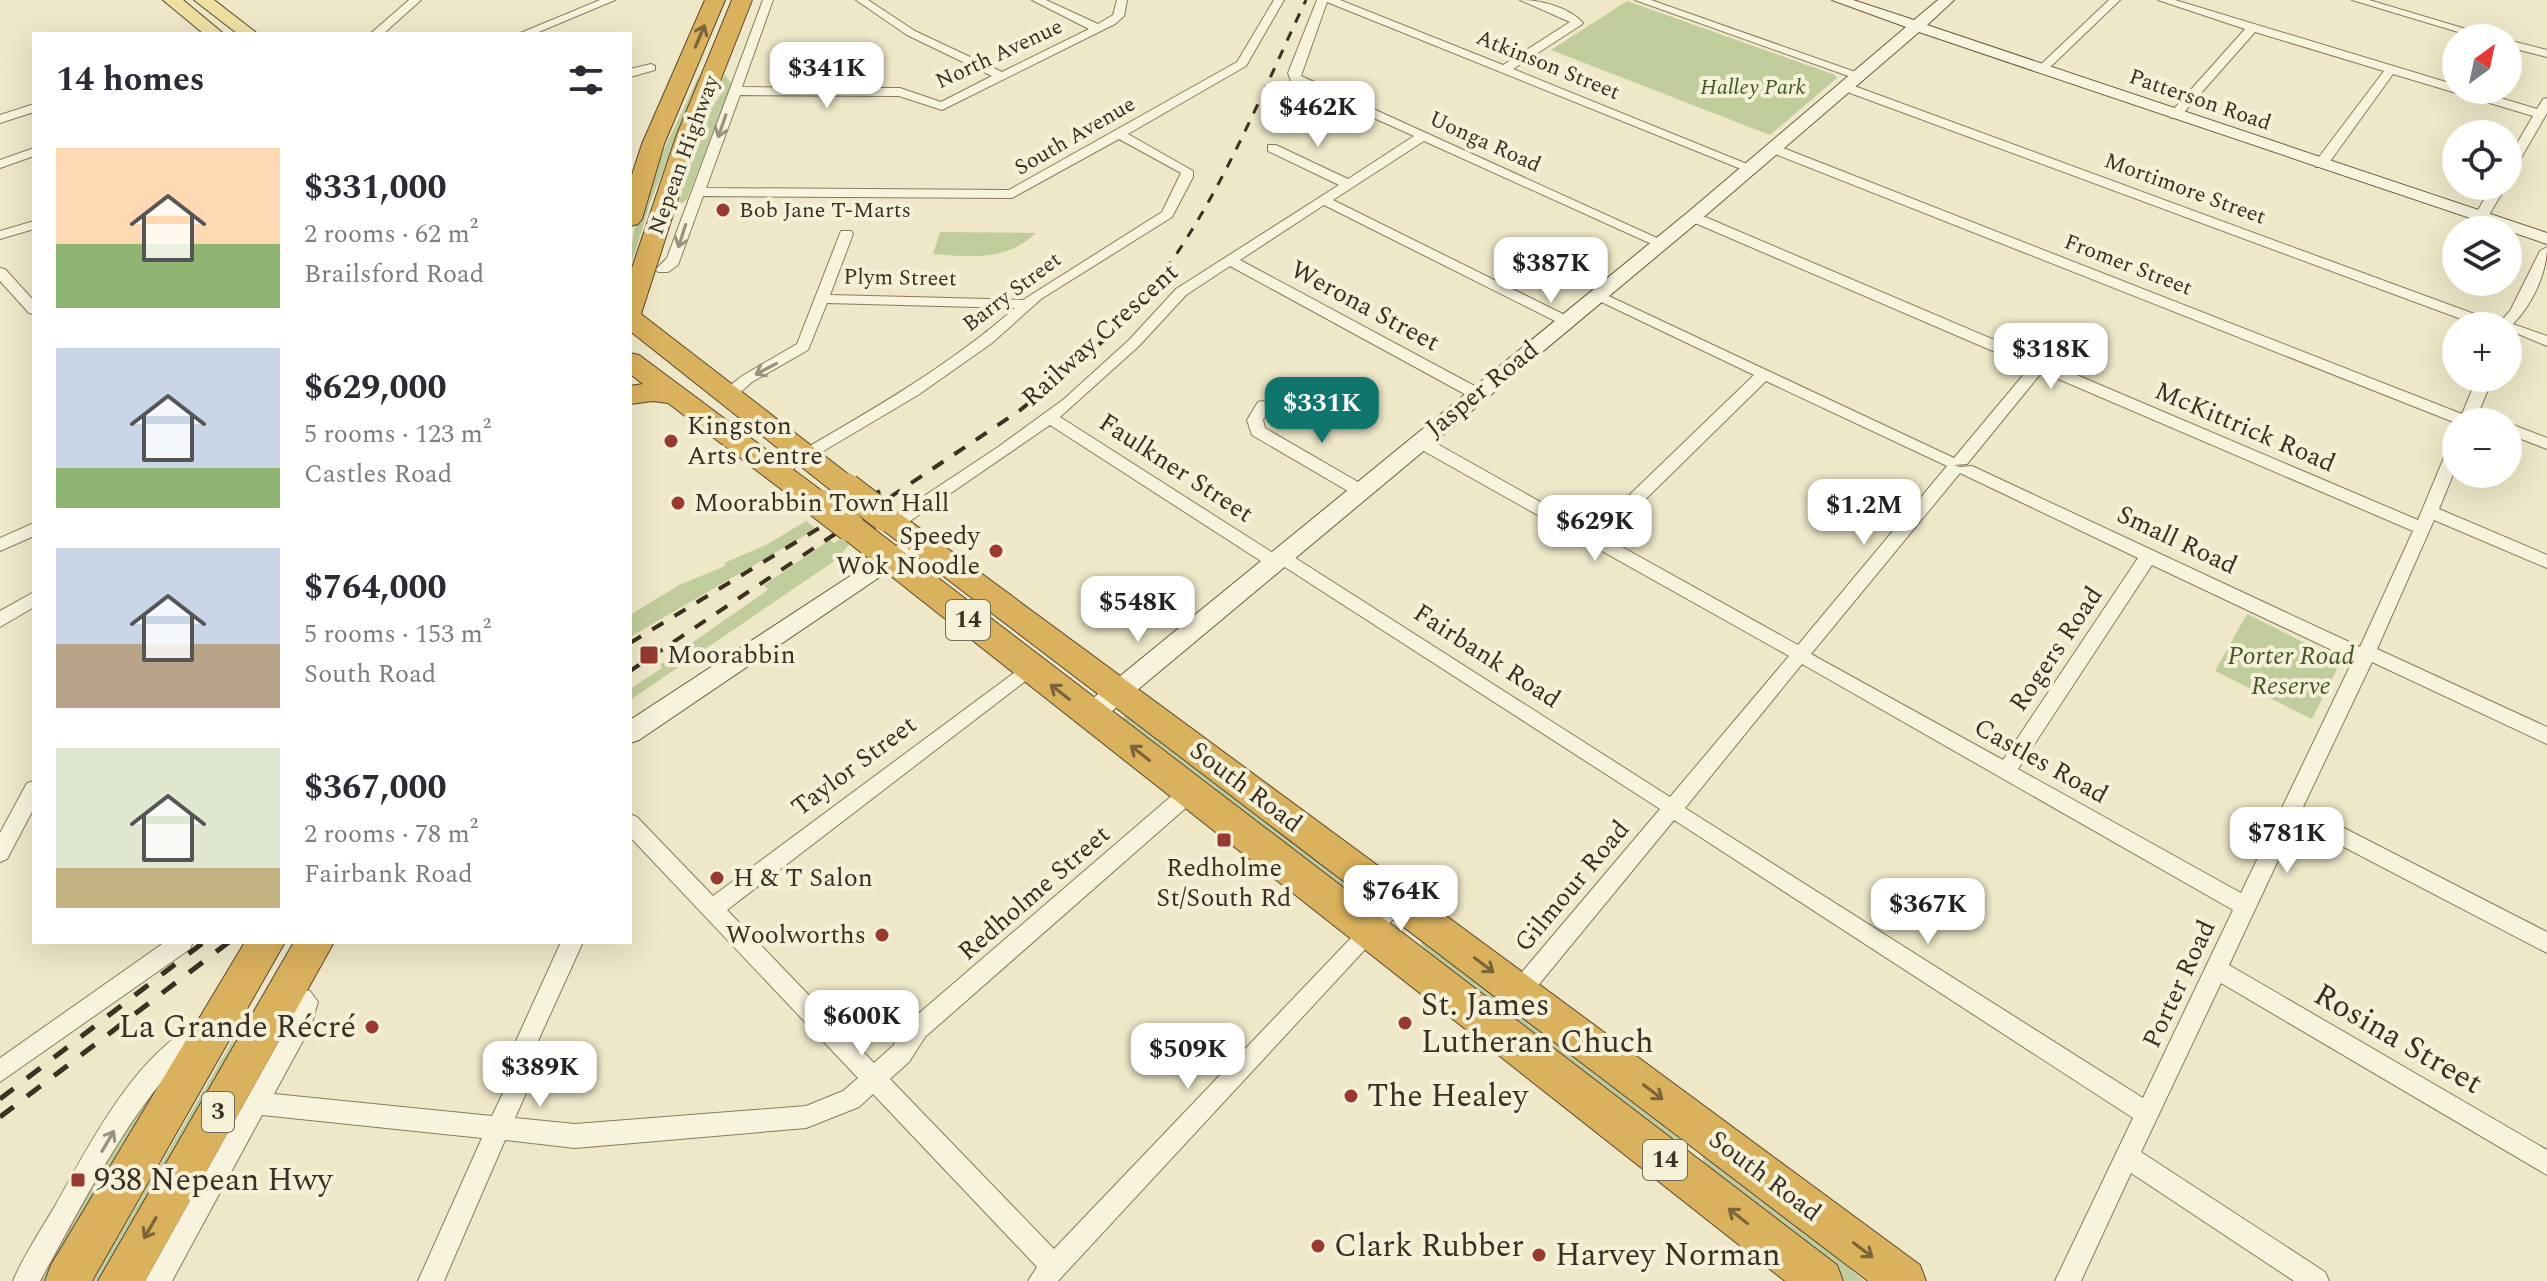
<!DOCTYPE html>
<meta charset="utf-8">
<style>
body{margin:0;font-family:Spectral,serif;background:#f2f2f3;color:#2b2b33;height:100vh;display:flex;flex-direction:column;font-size:30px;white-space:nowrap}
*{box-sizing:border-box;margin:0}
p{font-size:26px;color:#7c7c81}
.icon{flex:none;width:44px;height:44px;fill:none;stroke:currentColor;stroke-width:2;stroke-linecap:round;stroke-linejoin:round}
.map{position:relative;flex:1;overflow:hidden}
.drawer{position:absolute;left:32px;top:32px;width:600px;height:912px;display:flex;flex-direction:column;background:#fff;border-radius:0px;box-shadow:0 8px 32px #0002}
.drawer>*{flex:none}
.needle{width:52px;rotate:33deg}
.tools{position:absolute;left:2442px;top:24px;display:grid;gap:16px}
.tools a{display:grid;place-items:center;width:80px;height:80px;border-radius:50%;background:#fff;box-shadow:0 8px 32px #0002;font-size:40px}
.price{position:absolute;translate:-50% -68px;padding:0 18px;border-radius:16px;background:#fff;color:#222;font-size:26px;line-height:52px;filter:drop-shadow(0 2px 4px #0008)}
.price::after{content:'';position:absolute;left:50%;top:48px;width:24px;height:18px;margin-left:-12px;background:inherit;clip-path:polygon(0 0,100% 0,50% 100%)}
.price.on{background:#0f766e;color:#fff}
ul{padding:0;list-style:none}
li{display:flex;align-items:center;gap:24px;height:200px;padding:0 24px}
li span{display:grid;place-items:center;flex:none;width:224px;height:160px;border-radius:0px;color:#555}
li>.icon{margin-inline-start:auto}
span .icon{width:96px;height:96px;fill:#fffc;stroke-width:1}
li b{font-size:34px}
h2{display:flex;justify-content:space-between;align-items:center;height:96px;padding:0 24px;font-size:34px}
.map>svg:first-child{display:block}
.green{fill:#c1cc9c}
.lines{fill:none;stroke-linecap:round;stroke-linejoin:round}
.street-casing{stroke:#8a7a5d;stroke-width:2}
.secondary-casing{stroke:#6c5b40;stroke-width:2}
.primary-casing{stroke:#584831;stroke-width:2}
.highway-casing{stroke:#584831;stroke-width:2}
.street{fill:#f8f3dc;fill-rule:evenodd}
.secondary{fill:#f8f3dc;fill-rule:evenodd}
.primary{fill:#efe0a2;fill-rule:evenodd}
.highway{fill:#dab15d;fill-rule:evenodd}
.rail-far2{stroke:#3b3021;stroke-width:3;stroke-dasharray:10 10;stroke-linecap:butt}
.rail-far1{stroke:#3b3021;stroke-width:4;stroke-dasharray:13 13;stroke-linecap:butt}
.rail{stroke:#3b3021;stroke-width:5;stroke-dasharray:17 17;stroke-linecap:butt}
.highway-bridge-casing{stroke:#584831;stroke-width:31;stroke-linecap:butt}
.highway-bridge{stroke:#dab15d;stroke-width:29}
.oneway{stroke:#7b6439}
.oneway2{stroke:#9a927e}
.poi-dot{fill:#983a2f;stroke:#f5f0d8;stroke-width:3}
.labels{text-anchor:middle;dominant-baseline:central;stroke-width:8;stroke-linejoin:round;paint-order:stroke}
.far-street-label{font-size:22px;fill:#3b3021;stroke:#f5f0d8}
.far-park-label{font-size:22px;font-style:italic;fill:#455728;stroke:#f5f0d8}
.far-poi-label{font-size:22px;fill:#3b3021;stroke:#f5f0d8;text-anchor:start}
.shield{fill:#f5f0d8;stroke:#736a58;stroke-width:2}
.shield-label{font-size:24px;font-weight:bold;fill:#3b3021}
.street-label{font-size:26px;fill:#3b3021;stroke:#f5f0d8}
.poi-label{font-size:26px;fill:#3b3021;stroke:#f5f0d8;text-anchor:start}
.park-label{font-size:26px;font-style:italic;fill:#455728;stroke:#f5f0d8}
.near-poi-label{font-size:32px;fill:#3b3021;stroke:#f5f0d8;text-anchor:start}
.near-street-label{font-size:32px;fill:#3b3021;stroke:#f5f0d8}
</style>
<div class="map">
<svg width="2547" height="1281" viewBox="0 0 2547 1281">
<rect width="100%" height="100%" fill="#eee7c8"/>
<g class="green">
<polygon points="1627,1 1835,75 1837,78 1770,135 1551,50"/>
<polygon points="725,75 731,83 727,96 687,199 677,208 708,113 723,91 719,83"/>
<path d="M 701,78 L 650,203 L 630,269 C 630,204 672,137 697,79 Z"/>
<path d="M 940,232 L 1036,233 C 1006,261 971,257 933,254 Z"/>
<polygon points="806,521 816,529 630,637 630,615 679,585 725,566 724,563 768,544"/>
<polygon points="841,538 849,545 836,560 630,700 630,689 662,668 660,665 768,590 764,585 830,540 834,543"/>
<polygon points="2247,614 2341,661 2312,719 2215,671"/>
<polygon points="1128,714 1279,829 1358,896 1366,906 1293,859 1214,787 1125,720 1123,717"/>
<polygon points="1425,939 1533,1017 1595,1073 1678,1138 1691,1160 1568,1070 1424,948 1421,944"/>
<polygon points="255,1009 104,1281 93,1281 242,1024"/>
<polygon points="179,1053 48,1281 38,1281 117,1136"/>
<polygon points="1704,1148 1864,1281 1845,1281 1705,1175 1702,1151"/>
</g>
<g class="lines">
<defs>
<g id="street">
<polygon points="409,0 421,0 383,34 370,34"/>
<polygon points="600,0 615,0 534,34 518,34"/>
<path d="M 763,0 L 773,0 L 742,87 L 900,88 L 941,102 L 992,76 L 907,35 L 856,0 L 868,0 L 915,31 L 1002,72 L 1089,29 L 1032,0 L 1046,0 L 1098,24 L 1113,15 L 1117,0 L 1127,0 L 1124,16 L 1115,24 L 942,110 L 899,96 L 740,95 L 706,188 L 1009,190 L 1237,62 L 1274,0 L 1284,0 L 1246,66 L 1128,134 L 1193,171 L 1193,177 L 1172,217 L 1041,299 L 992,343 L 918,395 L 778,478 L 770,472 L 772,468 C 856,419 942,372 1015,308 L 827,303 L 808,350 L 752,382 L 733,399 L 723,399 L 723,391 L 742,376 L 797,344 L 841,231 L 851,231 L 853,234 L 830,295 L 1023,300 L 1162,212 L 1181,173 L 1119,139 L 1012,198 L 703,196 L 678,265 L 668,272 L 658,272 L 656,269 L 667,258 Z"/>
<path d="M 1317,0 L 1340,0 L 1503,65 L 1570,22 L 1520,0 C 1540,0 1569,7 1583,23 L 1581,25 L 1513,69 L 1757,168 L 1746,171 L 1327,2 L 1301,76 L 1668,243 L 1661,247 L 1656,246 L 1424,141 L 1333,200 L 1571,318 L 1571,324 L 1561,324 L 1324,205 L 1240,260 L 1482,390 L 1482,398 L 1472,398 L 1230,266 L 1186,295 L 1139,346 L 1060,417 L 1273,553 L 1280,550 L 1286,552 L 1670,797 L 1789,656 L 1413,445 L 1411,441 L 1413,437 L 1425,437 L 1592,531 L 1754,375 L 1593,298 L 1591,295 L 1598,291 L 1954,458 L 2030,367 L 1688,220 L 1688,214 L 1698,214 L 2418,520 L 2448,448 L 2456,443 L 2456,467 L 2439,509 L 2547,555 L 2547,568 L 2434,520 L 2377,649 L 2547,727 L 2547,744 L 2372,662 L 2303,807 L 2547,932 L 2547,953 L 2296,822 L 2229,965 L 2547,1150 L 2547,1175 L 2221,983 L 2141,1152 L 2325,1272 L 2329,1281 L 2294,1281 L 2131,1173 L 2081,1281 L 2055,1281 L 2133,1118 L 1674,820 L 1527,999 L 1519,1002 L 1511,999 L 1508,992 L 1511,985 L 1660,809 L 1280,564 L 1273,567 L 1267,565 L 1050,425 L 900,528 L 888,528 L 886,524 L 888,520 L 998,447 L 1064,399 L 1129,340 L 1176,289 L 1339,185 L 1268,151 L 1268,145 L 1276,145 L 1348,179 L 1414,136 L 1291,81 L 1288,73 ZM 2042,372 L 2413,531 L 2360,647 L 1972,466 L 1960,467 L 1954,465 L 1967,464 ZM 1766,381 L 1947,466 L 1798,645 L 1606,538 ZM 1960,473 L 2138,558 L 2003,760 L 1811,654 ZM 2152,565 L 2353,660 L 2241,893 L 2018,769 ZM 1802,664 L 2233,910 L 2143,1098 L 1685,808 Z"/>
<polygon points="1635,0 1651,0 1864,75 1854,78"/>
<polygon points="2109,0 2120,0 2045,72 2037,72 2037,68"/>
<polygon points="2158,0 2175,0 2456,85 2456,90 2474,90 2537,109 2543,99 2547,98 2547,113 2514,170 2508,174 2508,159 2533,116 2393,74 2326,167 2316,167 2316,161 2384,71 2255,32 2179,118 2171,118 2171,112 2245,29"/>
<polygon points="2352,0 2369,0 2496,38 2478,38"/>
<polygon points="2508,40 2547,50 2547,57 2508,47"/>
<polygon points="651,64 655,66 655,70 630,77 630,69"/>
<path d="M 1846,83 L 2499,323 L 2510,311 L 2540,251 L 2547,247 C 2547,273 2532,305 2513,324 L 2547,336 L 2547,346 L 2511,331 L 2510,327 L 2480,326 L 1842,90 L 1840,87 Z"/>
<polygon points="34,104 34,112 0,123 0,115"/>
<polygon points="1770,146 1778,146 2462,414 2477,378 2493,378 2479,411 2499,422 2456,423 1770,152"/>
<polygon points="34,148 34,156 0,168 0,160"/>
<polygon points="2492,186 2506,186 2486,220 2476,220 2474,217"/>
<polygon points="34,221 34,229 0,239 0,231"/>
<polygon points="0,268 5,269 34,301 34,314 29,313 0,281"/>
<polygon points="1263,401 1271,406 1263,420 1265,428 1365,486 1367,490 1365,494 1353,494 1252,435 1247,420 1258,402"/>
<polygon points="2508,423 2547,438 2547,449 2508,434"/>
<polygon points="34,523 34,536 0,551 0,538"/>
<polygon points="34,592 34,607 0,627 0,611"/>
<polygon points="1030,661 1036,663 1039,668 1036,673 727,910 874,1063 894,1045 896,1033 1182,787 1189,785 1196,787 1199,793 1196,799 925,1037 909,1062 890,1079 1054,1249 1392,895 1399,893 1406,895 1409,902 1058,1281 1028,1281 1037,1267 873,1094 859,1107 806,1128 575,1148 505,1140 444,1281 418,1281 482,1138 262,1115 172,1281 145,1281 293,1016 295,1007 276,1003 273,996 276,989 284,986 310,991 318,1002 311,1026 274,1094 492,1116 504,1091 516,1041 561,942 583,942 538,1041 526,1093 515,1118 575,1124 806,1106 843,1091 858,1078 630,837 630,814 637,817 713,896"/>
<polygon points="34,781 34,808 7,859 0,862 0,833 27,783"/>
<polygon points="165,942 193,942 190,949 0,1082 0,1058"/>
<path d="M 207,1019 L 215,1023 L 218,1030 C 213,1042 200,1044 190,1052 C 175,1064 164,1079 152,1094 C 108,1152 75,1218 40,1281 L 13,1281 C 24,1255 41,1230 55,1206 C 90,1144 138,1047 207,1019 Z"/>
</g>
<g id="secondary">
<polygon points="1832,0 1853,0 1914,20 1938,0 1954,0 1927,25 2547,233 2547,244 1919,32 1699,221 1099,722 1090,725 1081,722 1077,715 1081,708 1687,213 1906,27"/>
<polygon points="916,533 924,535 927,541 924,547 639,740 630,743 630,720"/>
</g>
<g id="primary">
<polygon points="163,0 183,0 224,34 204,34"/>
<polygon points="194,0 214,0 258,34 238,34"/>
</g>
<g id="highway">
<polygon points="705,0 725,0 664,144 642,219 638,224 630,226 630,181 642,144"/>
<polygon points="732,0 752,0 698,137 641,314 857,481 862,488 857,495 847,498 837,495 630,331 630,274 676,137"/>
<polygon points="630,353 639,355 830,497 835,504 830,511 820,514 810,511 668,403 653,401 630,404 630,386 643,384 630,374"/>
<polygon points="885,507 895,510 1920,1265 1926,1281 1868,1281 875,524 870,517 875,510"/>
<polygon points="850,516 861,519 1837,1265 1843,1281 1785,1281 839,535 835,527 839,519"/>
<polygon points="245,942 285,942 92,1281 45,1281 51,1265"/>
<polygon points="294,942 334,942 145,1281 98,1281"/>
</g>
</defs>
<use href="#street" class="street-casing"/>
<use href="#secondary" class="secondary-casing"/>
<use href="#primary" class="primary-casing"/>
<use href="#highway" class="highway-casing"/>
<use href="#street" class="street"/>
<use href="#secondary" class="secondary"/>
<use href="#primary" class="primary"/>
<use href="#highway" class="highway"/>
<path class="rail-far2" d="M 1128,317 C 1209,226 1254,110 1306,0"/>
<g class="rail-far1">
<polyline points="630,643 880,491"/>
<polyline points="630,671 1019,411 1090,353 1130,315"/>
</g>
<g class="rail">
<polyline points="0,1099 204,942"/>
<polyline points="0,1117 229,942"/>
</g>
<defs>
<g id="highway-bridge">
<polyline points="847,488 885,517"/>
<polyline points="820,504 850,527"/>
</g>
</defs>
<use href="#highway-bridge" class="highway-bridge-casing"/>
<use href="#highway-bridge" class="highway-bridge"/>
</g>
<defs><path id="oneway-shaft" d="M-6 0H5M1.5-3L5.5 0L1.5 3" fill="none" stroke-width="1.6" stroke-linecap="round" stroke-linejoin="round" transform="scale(2)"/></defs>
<g class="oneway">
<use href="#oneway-shaft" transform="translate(700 36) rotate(-67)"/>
<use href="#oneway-shaft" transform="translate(1060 692) rotate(-142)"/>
<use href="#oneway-shaft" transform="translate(1140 753) rotate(-142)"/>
<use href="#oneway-shaft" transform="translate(1484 965) rotate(37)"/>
<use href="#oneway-shaft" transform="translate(1653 1092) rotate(37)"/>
<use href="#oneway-shaft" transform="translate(1738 1216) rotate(-142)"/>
<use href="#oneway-shaft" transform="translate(150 1228) rotate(120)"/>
<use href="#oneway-shaft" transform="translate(1863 1250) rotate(37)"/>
</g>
<g class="oneway2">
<use href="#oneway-shaft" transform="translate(722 126) rotate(109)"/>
<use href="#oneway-shaft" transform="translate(682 236) rotate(108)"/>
<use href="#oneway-shaft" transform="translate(766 369) rotate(152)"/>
<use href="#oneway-shaft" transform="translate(108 1141) rotate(-60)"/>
</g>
<g class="poi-dot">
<circle cx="723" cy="210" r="8"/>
<circle cx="671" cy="441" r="8"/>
<circle cx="678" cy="503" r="8"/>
<circle cx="996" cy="551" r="8"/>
<rect x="639" y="645" width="20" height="20" rx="4"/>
<rect x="1216" y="832" width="16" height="16" rx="4"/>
<circle cx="717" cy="878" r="8"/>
<circle cx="882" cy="935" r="8"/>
<circle cx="1405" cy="1023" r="8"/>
<circle cx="372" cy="1027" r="8"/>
<circle cx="1351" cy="1096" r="8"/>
<rect x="70" y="1172" width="16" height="16" rx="4"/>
<circle cx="1318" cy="1246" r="8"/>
<circle cx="1539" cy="1255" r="8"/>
</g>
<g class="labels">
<g class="far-street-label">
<text transform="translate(999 54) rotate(-25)">North Avenue</text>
<text transform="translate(1548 65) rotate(22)">Atkinson Street</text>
<text transform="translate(2200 100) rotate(19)">Patterson Road</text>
<text transform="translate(1075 136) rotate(-30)">South Avenue</text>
<text transform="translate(1485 142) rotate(24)">Uonga Road</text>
<text transform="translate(684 155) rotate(-70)">Nepean Highway</text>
<text transform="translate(2185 189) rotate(20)">Mortimore Street</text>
<text transform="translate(2128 265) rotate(21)">Fromer Street</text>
<text transform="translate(900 278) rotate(1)">Plym Street</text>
<text transform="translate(1012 292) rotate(-37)">Barry Street</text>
</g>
<g class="far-park-label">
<text x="1753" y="87">Halley Park</text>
</g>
<g class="far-poi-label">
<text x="739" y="210">Bob Jane T-Marts</text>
</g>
<g class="shield">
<rect x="946" y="600" width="44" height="40" rx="6"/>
<rect x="202" y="1092" width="32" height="40" rx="6"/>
<rect x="1643" y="1140" width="44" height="40" rx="6"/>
</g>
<g class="shield-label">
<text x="968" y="620">14</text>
<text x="218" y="1112">3</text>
<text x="1665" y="1160">14</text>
</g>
<g class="street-label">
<text transform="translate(1365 306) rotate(28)">Werona Street</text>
<text transform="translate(1100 335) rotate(-42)">Railway Crescent</text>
<text transform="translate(1482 389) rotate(-39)">Jasper Road</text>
<text transform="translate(2245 427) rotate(23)">McKittrick Road</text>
<text transform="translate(1176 468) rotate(33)">Faulkner Street</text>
<text transform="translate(2177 540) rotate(25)">Small Road</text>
<text transform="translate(2056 649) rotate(-56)">Rogers Road</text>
<text transform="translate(1487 656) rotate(33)">Fairbank Road</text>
<text transform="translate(2041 761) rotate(29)">Castles Road</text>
<text transform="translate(854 766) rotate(-37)">Taylor Street</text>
<text transform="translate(1246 787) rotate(37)">South Road</text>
<text transform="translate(1572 886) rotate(-50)">Gilmour Road</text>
<text transform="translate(1034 893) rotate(-41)">Redholme Street</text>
<text transform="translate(2179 984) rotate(-65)">Porter Road</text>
<text transform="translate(1765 1176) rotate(37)">South Road</text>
</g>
<g class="poi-label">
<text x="687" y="426">Kingston<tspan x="687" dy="30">Arts Centre</tspan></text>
<text x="694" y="503">Moorabbin Town Hall</text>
<text x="980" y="536" text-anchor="end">Speedy<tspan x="980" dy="30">Wok Noodle</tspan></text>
<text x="667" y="655">Moorabbin</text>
<text x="1224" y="868" text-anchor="middle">Redholme<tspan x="1224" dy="30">St/South Rd</tspan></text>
<text x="733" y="878">H &amp; T Salon</text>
<text x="866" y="935" text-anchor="end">Woolworths</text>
</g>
<g class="park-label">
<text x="2291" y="656">Porter Road<tspan x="2291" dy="30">Reserve</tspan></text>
</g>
<g class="near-poi-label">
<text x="1421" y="1005">St. James<tspan x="1421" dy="37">Lutheran Chuch</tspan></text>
<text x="356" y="1027" text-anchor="end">La Grande Récré</text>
<text x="1367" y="1096">The Healey</text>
<text x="94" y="1180">938 Nepean Hwy</text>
<text x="1334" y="1246">Clark Rubber</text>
<text x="1555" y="1255">Harvey Norman</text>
</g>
<g class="near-street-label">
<text transform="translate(2398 1039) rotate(30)">Rosina Street</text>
</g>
</g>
</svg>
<div class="tools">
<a><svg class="needle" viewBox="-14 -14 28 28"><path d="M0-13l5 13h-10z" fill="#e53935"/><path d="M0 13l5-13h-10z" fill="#7c7c81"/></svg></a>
<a><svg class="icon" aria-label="locate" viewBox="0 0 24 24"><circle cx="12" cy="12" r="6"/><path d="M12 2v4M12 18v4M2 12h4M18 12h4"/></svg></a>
<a><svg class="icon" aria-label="layers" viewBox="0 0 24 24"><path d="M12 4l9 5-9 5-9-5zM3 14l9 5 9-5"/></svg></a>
<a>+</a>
<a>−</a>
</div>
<b class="price" style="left:827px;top:110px">$341K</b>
<b class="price" style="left:1318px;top:149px">$462K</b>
<b class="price" style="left:1551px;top:305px">$387K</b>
<b class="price" style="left:2051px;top:391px">$318K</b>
<b class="price on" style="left:1322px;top:445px">$331K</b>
<b class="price" style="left:1864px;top:547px">$1.2M</b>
<b class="price" style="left:1595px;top:563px">$629K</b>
<b class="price" style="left:1138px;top:644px">$548K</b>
<b class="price" style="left:2287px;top:875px">$781K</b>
<b class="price" style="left:1401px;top:933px">$764K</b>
<b class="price" style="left:1928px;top:946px">$367K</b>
<b class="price" style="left:862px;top:1058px">$600K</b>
<b class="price" style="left:1188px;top:1091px">$509K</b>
<b class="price" style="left:540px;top:1109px">$389K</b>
<section class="drawer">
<h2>14 homes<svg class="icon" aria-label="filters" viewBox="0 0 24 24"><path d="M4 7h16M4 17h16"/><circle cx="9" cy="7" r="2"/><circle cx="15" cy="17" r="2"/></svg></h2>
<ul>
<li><span style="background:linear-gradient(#ffd9b3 60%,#8fb573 0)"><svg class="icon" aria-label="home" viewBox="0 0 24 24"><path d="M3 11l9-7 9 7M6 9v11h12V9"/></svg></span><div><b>$331,000</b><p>2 rooms · 62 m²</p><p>Brailsford Road</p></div></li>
<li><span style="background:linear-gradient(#c9d6e8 75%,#8fb573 0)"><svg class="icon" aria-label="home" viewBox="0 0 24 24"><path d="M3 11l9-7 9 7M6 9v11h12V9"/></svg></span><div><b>$629,000</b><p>5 rooms · 123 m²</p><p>Castles Road</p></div></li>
<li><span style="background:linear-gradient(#c9d6e8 60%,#b9a48a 0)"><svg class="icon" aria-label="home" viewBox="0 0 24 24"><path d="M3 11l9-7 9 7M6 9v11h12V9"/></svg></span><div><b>$764,000</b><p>5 rooms · 153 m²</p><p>South Road</p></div></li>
<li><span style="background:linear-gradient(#dfe7d0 75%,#c2b280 0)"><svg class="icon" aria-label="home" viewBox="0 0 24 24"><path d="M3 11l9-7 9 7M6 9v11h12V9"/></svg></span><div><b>$367,000</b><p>2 rooms · 78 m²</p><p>Fairbank Road</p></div></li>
</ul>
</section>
</div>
